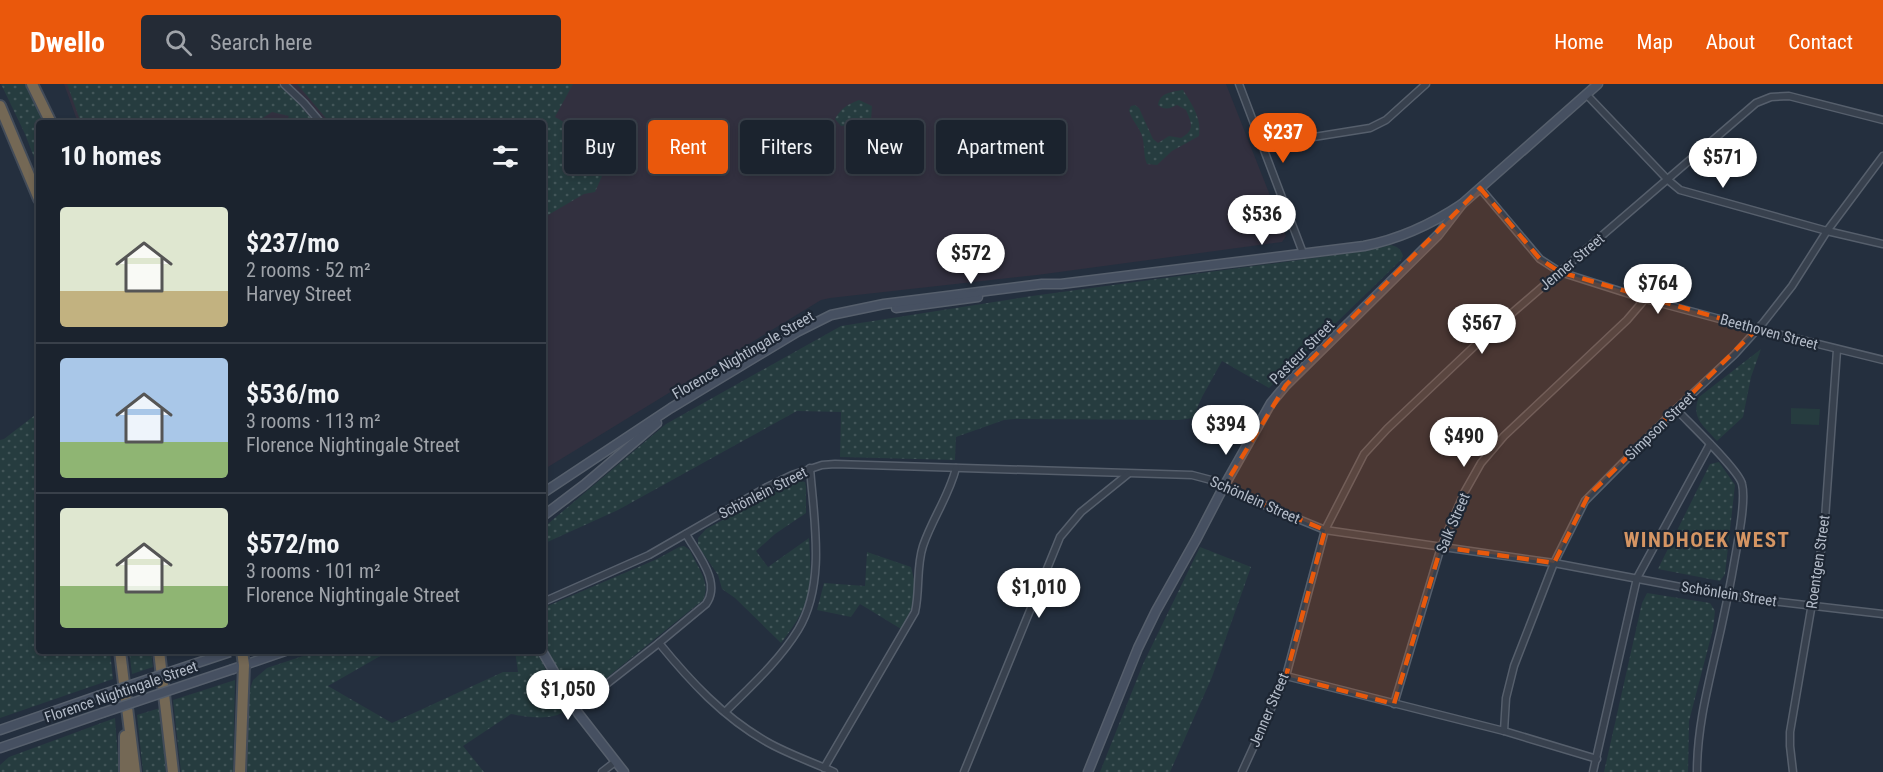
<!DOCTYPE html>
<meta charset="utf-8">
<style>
body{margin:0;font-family:"Roboto Condensed",sans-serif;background:#242b36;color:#f1f3f6;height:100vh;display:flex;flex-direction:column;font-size:22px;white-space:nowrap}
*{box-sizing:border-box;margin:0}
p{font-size:20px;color:#a0a4aa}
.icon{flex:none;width:33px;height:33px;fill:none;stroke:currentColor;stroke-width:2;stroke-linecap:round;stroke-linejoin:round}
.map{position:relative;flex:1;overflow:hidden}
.drawer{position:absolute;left:36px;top:36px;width:510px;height:534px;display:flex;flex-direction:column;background:#1b232e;border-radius:6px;box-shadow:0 3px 9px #0003,0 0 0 2px #39404a}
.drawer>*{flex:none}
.banner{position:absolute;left:564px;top:36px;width:570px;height:54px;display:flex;gap:12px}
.price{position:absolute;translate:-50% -51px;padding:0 14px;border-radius:21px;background:#fff;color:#222;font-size:20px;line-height:39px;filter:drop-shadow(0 2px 3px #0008)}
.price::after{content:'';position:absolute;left:50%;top:36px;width:18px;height:14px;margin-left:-9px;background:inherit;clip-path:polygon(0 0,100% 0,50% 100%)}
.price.selected{background:#ea580c;color:#fff}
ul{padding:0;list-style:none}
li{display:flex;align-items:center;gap:18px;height:150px;padding:0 24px}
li+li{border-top:2px solid #39404a}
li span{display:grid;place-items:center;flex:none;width:168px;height:120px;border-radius:6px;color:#555}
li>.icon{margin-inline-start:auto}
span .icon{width:72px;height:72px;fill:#fffc;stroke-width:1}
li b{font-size:26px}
h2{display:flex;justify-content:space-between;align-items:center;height:72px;padding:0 24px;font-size:26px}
.tag{padding:0 21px;border-radius:6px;background:#1b232e;box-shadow:0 3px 9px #0003,0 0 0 2px #39404a;font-size:21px;line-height:54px}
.tag.selected{background:#ea580c;color:#fff}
header{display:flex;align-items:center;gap:36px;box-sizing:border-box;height:84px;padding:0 30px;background:#ea580c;color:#fff}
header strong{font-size:28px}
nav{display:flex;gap:33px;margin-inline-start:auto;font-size:21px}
.search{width:420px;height:54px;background:#242b36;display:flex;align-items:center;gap:15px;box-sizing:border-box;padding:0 21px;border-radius:6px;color:#a0a4aa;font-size:22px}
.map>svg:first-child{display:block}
.medical{fill:#32303f}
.grass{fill:url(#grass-dots)}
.pitch{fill:#263c3f}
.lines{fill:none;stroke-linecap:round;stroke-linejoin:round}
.street-casing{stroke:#565f6c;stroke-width:9}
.secondary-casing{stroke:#565f6c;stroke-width:11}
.highway-casing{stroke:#434c59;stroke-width:14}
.street{stroke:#38414e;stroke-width:6}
.secondary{stroke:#465061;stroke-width:8}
.highway{stroke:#746855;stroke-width:10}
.secondary-bridge-casing{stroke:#565f6c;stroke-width:11;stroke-linecap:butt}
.secondary-bridge{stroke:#465061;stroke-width:8}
.marked{fill:#e8590c;fill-opacity:0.2;stroke:#e8590c;stroke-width:4.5;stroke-dasharray:12 8;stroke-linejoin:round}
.labels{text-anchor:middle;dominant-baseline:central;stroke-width:4.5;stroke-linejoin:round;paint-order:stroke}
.street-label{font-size:15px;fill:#b4bcc9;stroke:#1d2633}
.district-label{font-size:21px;font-weight:bold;letter-spacing:1.5px;fill:#d59563;stroke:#1d2633}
</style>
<header>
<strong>Dwello</strong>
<div class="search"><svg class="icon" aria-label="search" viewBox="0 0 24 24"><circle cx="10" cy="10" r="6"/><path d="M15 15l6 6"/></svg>Search here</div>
<nav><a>Home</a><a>Map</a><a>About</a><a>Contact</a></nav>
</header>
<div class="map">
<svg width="1883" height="688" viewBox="0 0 1883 688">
<defs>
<pattern id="grass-dots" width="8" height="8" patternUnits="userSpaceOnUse" patternTransform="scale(1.5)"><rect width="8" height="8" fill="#263c3f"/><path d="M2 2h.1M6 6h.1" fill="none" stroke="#435659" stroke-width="1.8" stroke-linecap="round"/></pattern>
</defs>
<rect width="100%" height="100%" fill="#242f3e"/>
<polygon class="medical" points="64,0 1226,0 1286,152 1282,158 1037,191 830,214 821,216 543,386 543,39 78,39"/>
<g class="grass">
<polygon points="1,0 27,0 45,39 39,39 39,86 25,50"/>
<polygon points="67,0 278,0 297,18 315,39 285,39 289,32 272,28 255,39 81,39"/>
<polygon points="297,0 573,0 555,33 581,48 583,46 592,51 588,60 602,69 608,76 607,81 595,108 584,110 543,134 543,39 330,39"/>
<path d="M 1183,6 C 1192,20 1202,35 1199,52 L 1172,67 L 1157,81 L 1147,80 C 1143,71 1145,61 1142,52 C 1139,42 1131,36 1129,26 L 1131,22 L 1135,21 L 1139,24 L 1153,55 L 1158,59 L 1169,52 L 1181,54 C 1195,46 1192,40 1186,26 L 1177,21 C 1170,24 1165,27 1158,21 C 1160,8 1172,8 1183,6 Z"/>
<path d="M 859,16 L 872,22 L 871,36 L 865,42 L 856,44 L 851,41 L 841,42 L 835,35 C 842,23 847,21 859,16 Z"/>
<path d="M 1390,161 C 1397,162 1401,165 1403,172 L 1401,176 L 1269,304 L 1222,277 L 1202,313 L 1193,334 L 1179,336 L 1015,335 L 1004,336 L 956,353 L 955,376 L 840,373 L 841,328 L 797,327 L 618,426 L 543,460 L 543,444 L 666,340 L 841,242 L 1032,212 L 1321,173 L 1370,166 Z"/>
<path d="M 1761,265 L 1751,293 L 1743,333 L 1717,357 C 1705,343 1690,334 1699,313 Z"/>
<polygon points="39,328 39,567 110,567 113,595 0,634 0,356 4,355"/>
<polygon points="1719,378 1735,401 1725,490 1720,497 1658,485 1710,380"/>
<path d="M 796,396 L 805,398 L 806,403 L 806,429 L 775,450 L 756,467 L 768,483 L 809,454 C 812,503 813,518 781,559 L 735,514 L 722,505 L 718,491 L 698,462 L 698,454 L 706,445 Z"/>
<path d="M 684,462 L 690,466 C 696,482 712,498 703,516 L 583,613 L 576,612 C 563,595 549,574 544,553 C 541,544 543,533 543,524 L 657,475 L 679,463 Z"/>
<polygon points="1200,463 1251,483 1212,593 1170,688 1100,688 1143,580"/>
<path d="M 867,468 L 911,483 C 918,508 915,523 901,545 L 860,520 L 851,533 L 817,526 L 824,499 L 865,502 Z"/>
<polygon points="1647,509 1710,519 1715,527 1713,545 1689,637 1688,688 1604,688 1642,519"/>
<polygon points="129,567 151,567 153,583 132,590"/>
<path d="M 318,567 L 389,567 L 328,602 L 392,639 L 503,588 L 518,588 L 515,567 L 537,567 L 565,627 C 551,637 526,633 511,630 L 463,662 L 484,688 L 245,688 L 249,608 L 253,596 L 267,584 Z"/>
<polygon points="235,596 233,688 181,688 173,616"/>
<polygon points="160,624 166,688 143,688 137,631"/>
<polygon points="115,634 119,688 0,688 0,681 9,673"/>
</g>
<polygon class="pitch" points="1791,324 1820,325 1819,341 1791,340"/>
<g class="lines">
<defs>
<g id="street">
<polyline points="284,0 304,19 321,39"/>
<polyline points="1239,0 1303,169"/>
<polyline points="1586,10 1668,96 1680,106 1827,147 1883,160"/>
<polyline points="1264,61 1370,44 1386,36 1426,0"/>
<polyline points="1480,104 1540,175 1560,188 1645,215 1757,245 1883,276"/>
<path d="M 1676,325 C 1688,338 1739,386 1742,400 C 1746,416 1739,451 1736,468 C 1730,503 1723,537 1715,571 C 1706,610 1697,648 1697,688"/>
<polyline points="543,518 649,471 767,403 792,391 822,381 835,380 1192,391 1211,396 1223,404 1325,446 1554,479 1728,512 1883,530"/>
<path d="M 659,559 C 690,597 723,633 767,658 C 788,670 812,678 834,688"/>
<polyline points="1286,592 1504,647 1597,675"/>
<polyline points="1394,620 1441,463 1464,409 1481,379 1504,352 1627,236 1645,215"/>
<path d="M 576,624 L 659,559 L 706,520 C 722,498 697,470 686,450"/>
<path d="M 725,628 C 750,603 779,577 798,546 C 826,500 814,436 810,384"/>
<polyline points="1504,647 1506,614 1514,582 1554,479 1585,417 1676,325 1735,270 1763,239 1792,202 1827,147 1883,72"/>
<path d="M 824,684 L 915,528 C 920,507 916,483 923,462 C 932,435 949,412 956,384"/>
<polyline points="602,688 615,678"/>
<polyline points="964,688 1060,453 1081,428 1128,390"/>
<polyline points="1242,688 1286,592 1325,446 1364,370 1387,345 1483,254 1756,19 1771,13 1789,12 1883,36"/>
<polyline points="1593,688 1637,494 1710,360"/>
<polyline points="1793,688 1790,662 1790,648 1824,449 1837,266"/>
</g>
<g id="secondary">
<polyline points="896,224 978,213"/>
<path d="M 543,409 L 671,324 L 797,248 L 831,231 L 884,220 L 1042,200 L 1061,200 L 1364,162 C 1400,155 1432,140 1462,120"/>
<polyline points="543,432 584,401 657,339"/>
<polyline points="542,567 578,629 624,688"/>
<polyline points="233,585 285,567"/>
<polyline points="0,646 98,612"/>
<polyline points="0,664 102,629"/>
<polyline points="1088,688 1138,564 1156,527 1197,454 1223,404 1271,319 1286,301 1438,151 1462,120 1598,0"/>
</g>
<g id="highway">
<polyline points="32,0 51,39"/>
<polyline points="0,22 39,115"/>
<polyline points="120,567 135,688"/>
<polyline points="159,567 173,688"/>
<polyline points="125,688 125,652"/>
<polyline points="240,688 244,581 242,567"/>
</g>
</defs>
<use href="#street" class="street-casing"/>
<use href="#secondary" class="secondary-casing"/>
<use href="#highway" class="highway-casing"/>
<use href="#street" class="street"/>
<use href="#secondary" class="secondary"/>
<use href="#highway" class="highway"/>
<defs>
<g id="secondary-bridge">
<polyline points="98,612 230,568"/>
<polyline points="102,629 233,585"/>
</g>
</defs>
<use href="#secondary-bridge" class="secondary-bridge-casing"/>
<use href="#secondary-bridge" class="secondary-bridge"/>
</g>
<path class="marked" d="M 1480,104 L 1540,175 L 1560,188 L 1757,245 L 1588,412 L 1554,479 L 1441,463 L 1394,620 L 1286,592 L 1325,446 L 1223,404 L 1286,301 Z"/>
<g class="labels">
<g class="street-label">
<text transform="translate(1572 178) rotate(-40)">Jenner Street</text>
<text transform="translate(1769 248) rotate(15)">Beethoven Street</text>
<text transform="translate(1302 268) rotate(-45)">Pasteur Street</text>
<text transform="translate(743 271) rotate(-30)">Florence Nightingale Street</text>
<text transform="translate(1660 342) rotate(-44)">Simpson Street</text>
<text transform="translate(763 409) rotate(-27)">Schönlein Street</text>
<text transform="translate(1255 416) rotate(24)">Schönlein Street</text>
<text transform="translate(1453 439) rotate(-67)">Salk Street</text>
<text transform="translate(1818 478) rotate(-82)">Roentgen Street</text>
<text transform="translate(1729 510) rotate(9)">Schönlein Street</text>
<text transform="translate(121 608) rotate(-19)">Florence Nightingale Street</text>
<text transform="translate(1269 626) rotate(-67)">Jenner Street</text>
</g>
<g class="district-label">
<text x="1707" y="456">WINDHOEK WEST</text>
</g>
</g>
</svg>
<b class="price selected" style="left:1283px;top:80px">$237</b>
<b class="price" style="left:1723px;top:105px">$571</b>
<b class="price" style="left:1262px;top:162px">$536</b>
<b class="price" style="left:971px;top:201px">$572</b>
<b class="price" style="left:1658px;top:231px">$764</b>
<b class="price" style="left:1482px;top:271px">$567</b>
<b class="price" style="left:1226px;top:372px">$394</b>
<b class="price" style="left:1464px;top:384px">$490</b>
<b class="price" style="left:1039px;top:535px">$1,010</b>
<b class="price" style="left:568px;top:637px">$1,050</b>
<div class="banner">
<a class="tag">Buy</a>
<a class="tag selected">Rent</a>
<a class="tag">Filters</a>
<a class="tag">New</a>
<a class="tag">Apartment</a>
</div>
<section class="drawer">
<h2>10 homes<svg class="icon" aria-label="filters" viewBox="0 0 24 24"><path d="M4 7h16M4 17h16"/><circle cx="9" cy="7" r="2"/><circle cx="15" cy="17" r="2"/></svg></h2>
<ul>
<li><span style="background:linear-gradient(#dfe7d0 70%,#c2b280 0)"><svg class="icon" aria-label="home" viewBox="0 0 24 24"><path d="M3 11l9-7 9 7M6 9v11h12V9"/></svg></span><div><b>$237/mo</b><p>2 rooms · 52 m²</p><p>Harvey Street</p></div></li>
<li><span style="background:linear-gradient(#a9c7e8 70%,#8fb573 0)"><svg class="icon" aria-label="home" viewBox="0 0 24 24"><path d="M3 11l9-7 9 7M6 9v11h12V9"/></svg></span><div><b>$536/mo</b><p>3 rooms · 113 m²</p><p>Florence Nightingale Street</p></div></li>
<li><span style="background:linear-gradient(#dfe7d0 65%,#8fb573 0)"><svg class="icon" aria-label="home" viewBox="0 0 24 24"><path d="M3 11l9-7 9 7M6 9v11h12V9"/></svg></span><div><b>$572/mo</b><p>3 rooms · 101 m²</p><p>Florence Nightingale Street</p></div></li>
</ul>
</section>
</div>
